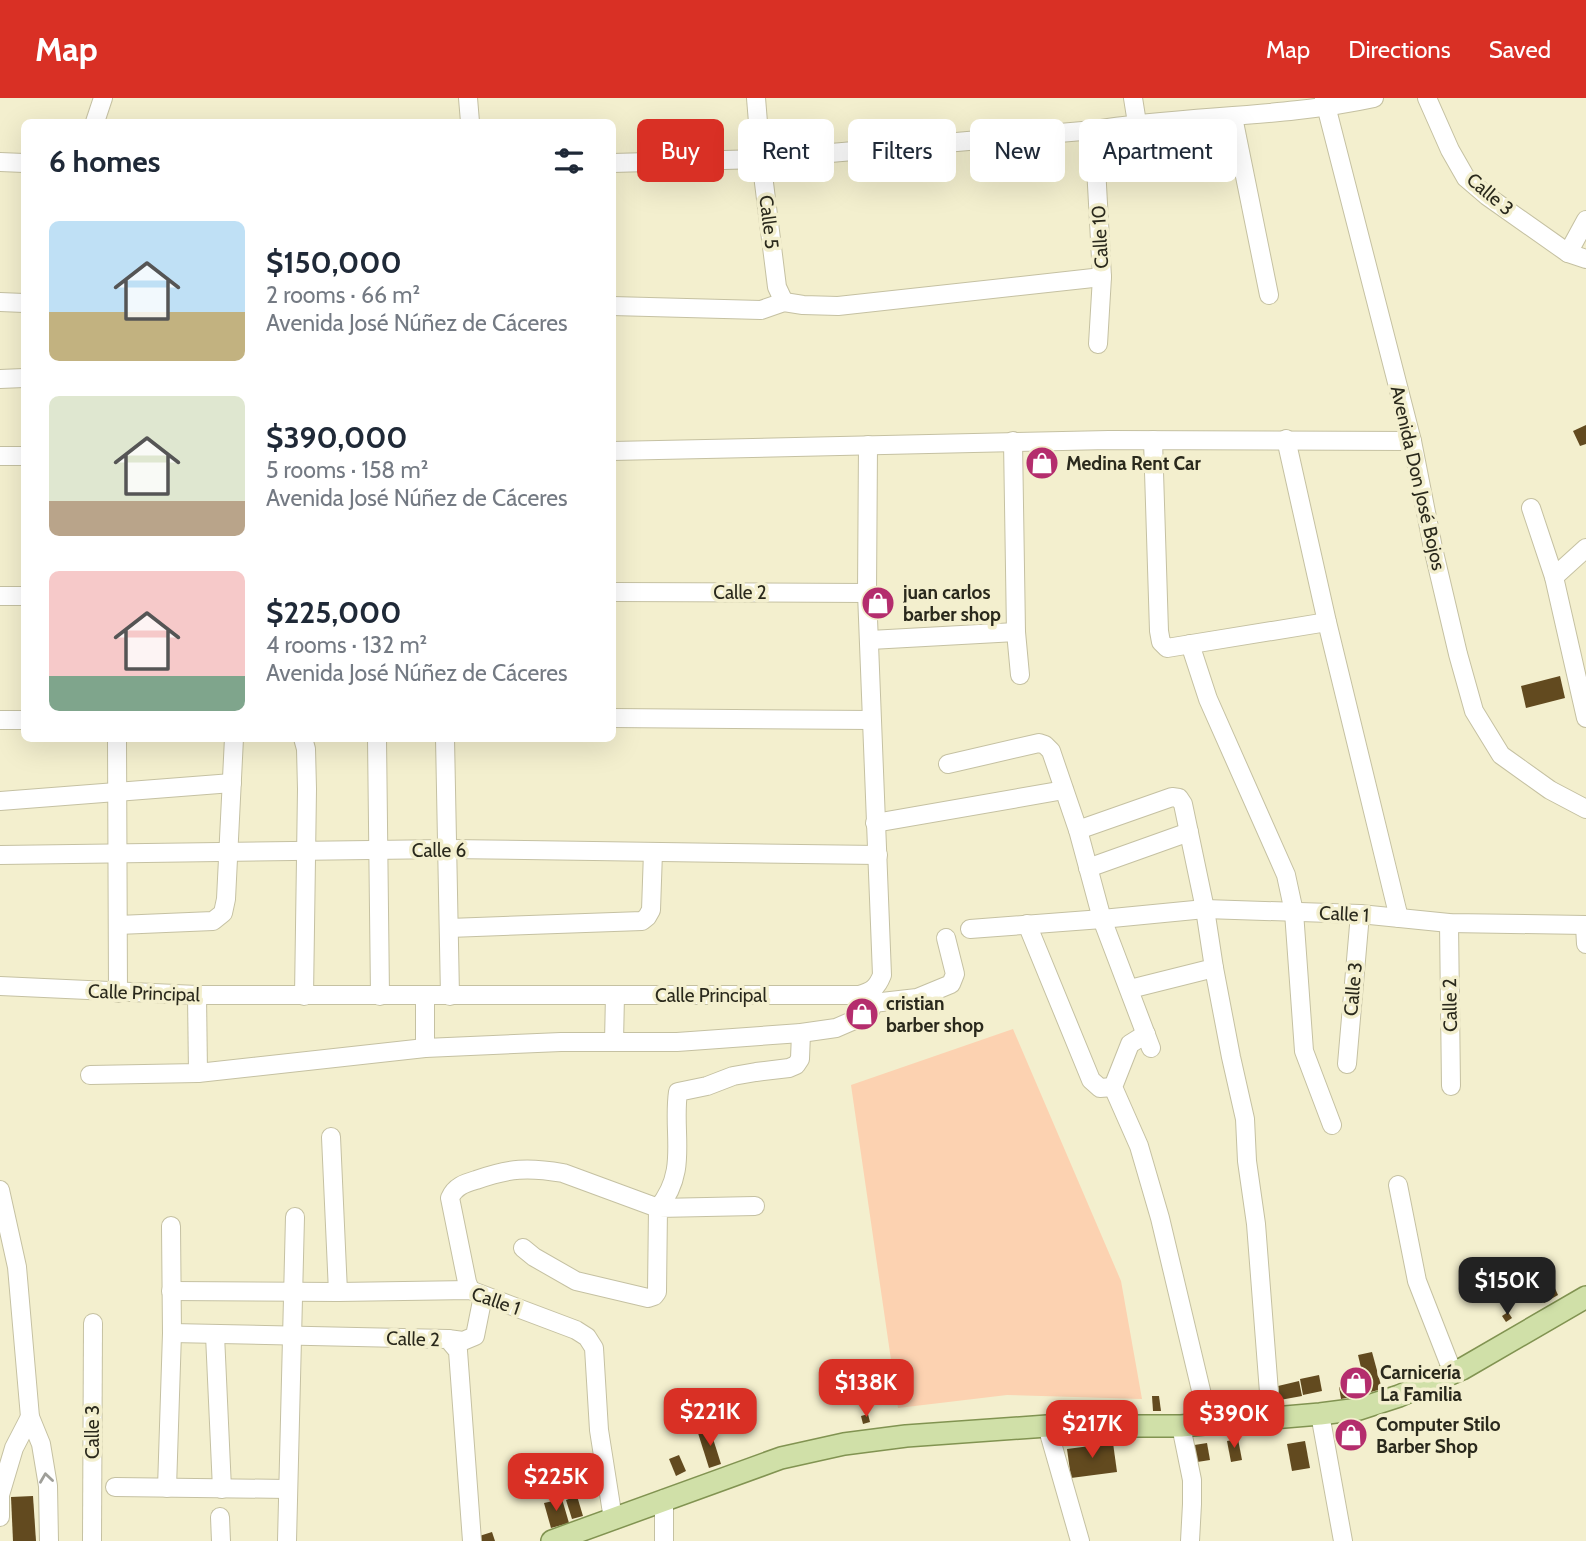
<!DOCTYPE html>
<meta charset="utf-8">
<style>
body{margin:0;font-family:Cabin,sans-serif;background:#f2f2f3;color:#1f2937;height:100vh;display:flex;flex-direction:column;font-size:26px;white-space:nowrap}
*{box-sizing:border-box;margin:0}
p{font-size:23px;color:#747a83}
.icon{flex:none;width:38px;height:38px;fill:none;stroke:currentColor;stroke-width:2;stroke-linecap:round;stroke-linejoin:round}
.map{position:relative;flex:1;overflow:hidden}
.sheet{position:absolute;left:21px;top:21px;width:595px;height:623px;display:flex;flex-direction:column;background:#fff;border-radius:10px;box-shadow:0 7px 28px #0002}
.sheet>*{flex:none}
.banner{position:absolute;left:637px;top:21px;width:665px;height:63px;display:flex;gap:14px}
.price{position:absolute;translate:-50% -60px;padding:0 16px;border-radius:14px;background:#d93025;color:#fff;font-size:23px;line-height:46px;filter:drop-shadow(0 2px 4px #0008)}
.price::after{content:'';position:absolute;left:50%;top:42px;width:21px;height:16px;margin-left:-10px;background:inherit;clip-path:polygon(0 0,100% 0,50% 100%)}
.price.current{background:#222;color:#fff}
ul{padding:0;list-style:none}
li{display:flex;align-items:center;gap:21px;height:175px;padding:0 28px}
li span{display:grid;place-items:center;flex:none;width:196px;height:140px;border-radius:10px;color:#555}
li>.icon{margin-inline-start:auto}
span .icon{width:84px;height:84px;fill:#fffc;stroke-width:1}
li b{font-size:30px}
h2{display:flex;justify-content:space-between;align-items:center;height:84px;padding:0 28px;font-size:30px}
.pill{padding:0 24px;border-radius:10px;background:#fff;box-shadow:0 7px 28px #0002;font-size:24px;line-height:63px}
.pill.current{background:#d93025;color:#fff}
header{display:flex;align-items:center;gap:42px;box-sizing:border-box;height:98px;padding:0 35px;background:#d93025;color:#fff}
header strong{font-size:33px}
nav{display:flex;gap:38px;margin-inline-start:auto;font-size:24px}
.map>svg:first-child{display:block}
.green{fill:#fcd2b1}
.building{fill:#624a1f}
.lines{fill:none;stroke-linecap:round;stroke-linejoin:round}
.minor-casing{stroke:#c5c1a2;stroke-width:20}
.major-casing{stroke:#819351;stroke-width:24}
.minor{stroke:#fff;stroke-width:18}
.major{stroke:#d0e0a8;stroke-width:21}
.oneway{stroke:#9f9f99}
.labels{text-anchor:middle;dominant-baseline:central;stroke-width:7;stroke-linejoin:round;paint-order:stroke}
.street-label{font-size:19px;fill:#2a291c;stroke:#f3efce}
.poi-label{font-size:19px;font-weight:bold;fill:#2a291c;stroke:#f3efce;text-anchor:start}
</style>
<header>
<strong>Map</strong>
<nav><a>Map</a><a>Directions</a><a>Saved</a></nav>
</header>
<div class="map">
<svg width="1586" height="1443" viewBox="0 0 1586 1443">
<rect width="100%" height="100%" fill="#f3efce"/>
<polygon class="green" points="1013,931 1121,1183 1142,1301 1007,1297 898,1310 851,987"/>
<g class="building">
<polygon points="1586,327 1586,346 1580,348 1573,333"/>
<polygon points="1560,578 1565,600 1526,610 1521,588"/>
<polygon points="1553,1186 1558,1197 1544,1205 1538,1194"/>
<polygon points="1508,1214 1512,1220 1506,1224 1502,1218"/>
<polygon points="1372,1254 1382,1291 1367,1295 1358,1257"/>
<polygon points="1358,1270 1364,1297 1355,1299 1348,1272"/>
<polygon points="1319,1277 1322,1293 1303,1297 1300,1281"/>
<polygon points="1299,1283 1302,1298 1280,1302 1278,1288"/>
<polygon points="1349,1287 1351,1299 1341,1301 1339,1289"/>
<polygon points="1152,1298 1159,1298 1161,1313 1153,1313"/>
<polygon points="868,1316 870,1324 863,1326 861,1318"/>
<polygon points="1356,1328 1359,1343 1346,1346 1343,1331"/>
<polygon points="710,1331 721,1366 709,1370 698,1335"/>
<polygon points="1238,1341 1242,1362 1231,1364 1227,1343"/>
<polygon points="1305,1343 1310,1370 1292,1373 1287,1346"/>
<polygon points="1113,1345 1117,1374 1071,1380 1067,1351"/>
<polygon points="1207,1345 1210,1362 1191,1365 1188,1348"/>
<polygon points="679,1357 686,1373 676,1378 669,1361"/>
<polygon points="33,1398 36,1443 13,1443 11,1399"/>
<polygon points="577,1398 583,1418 572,1421 566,1402"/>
<polygon points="562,1401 569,1425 551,1430 544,1405"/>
<polygon points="492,1434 495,1443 474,1443 473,1440"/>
</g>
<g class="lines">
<defs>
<g id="minor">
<polyline points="468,0 470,24"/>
<polyline points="756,0 761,61 777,189 784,204"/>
<polyline points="1133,0 1137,25"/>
<polyline points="1324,0 1412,343 1433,450 1458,556 1474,613 1501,657 1550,692 1586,711"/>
<polyline points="1427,0 1450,52 1466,80 1487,98 1568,155 1586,161"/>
<polyline points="1233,19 1269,197"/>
<polyline points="95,24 103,0"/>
<polyline points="1094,32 1102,179 1098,246"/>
<polyline points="0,64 24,65"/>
<path d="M 612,65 L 761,61 L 1094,32 C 1187,17 1282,20 1374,0"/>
<polyline points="1568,155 1586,122"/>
<polyline points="0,204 24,205"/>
<polyline points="612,208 761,212 784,204 803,207 838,208 1102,179"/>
<polyline points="0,281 24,280"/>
<polyline points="1286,341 1327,524 1399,820"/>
<polyline points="1153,342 1159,533 1161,544 1167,550 1327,524"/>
<polyline points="1013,343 1016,534 1020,577"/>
<polyline points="612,353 1109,342 1412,343"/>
<polyline points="0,358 24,358"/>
<polyline points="1531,410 1554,479 1586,620"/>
<polyline points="1554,479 1586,450"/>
<polyline points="612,494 867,495"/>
<polyline points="0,498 24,498"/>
<polyline points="870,542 1016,534"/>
<polyline points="1190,546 1208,601 1286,777 1294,814 1304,953 1332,1027"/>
<polyline points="612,620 871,622"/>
<polyline points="0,622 24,622"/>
<polyline points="117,640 118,895"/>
<polyline points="303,640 306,651 307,691 304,898"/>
<polyline points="377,640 380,898"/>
<polyline points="445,640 450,898"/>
<polyline points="948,666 1039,645 1045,647 1051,653 1078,732 1102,821 1151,950"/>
<polyline points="0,703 232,685"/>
<polyline points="875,725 1064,692"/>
<polyline points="1078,732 1172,699 1179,700 1183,706 1205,811 1214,870 1231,959 1245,1021 1247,1063 1256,1126 1271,1320"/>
<polyline points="0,757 448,751 878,757"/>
<polyline points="1088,770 1189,734"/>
<polyline points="1449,825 1451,988"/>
<polyline points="1027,826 1091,982 1100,990 1113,989"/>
<polyline points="118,827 213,823 223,815 226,801 234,640"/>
<polyline points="1585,827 1586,846"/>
<polyline points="449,830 642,823 647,819 651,812 653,754"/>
<polyline points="970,831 1102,821 1205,811 1360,816 1449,825 1586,827"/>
<path d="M 0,888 L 197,897 L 859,897 C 872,893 877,890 882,877 L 867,495 L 868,347"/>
<polyline points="1130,891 1214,870"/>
<polyline points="197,897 198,975"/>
<polyline points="425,898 425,950"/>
<polyline points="873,905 917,900 951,886 955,876 946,840"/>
<polyline points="1146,936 1130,946 1113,989 1139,1048 1160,1120 1209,1326"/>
<polyline points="614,944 615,897"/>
<polyline points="1347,966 1360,816"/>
<polyline points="90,977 198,975 425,950 561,944 677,944 801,935 836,930 866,917 871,911 873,905 873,892"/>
<polyline points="331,1039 338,1194"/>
<polyline points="1398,1087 1417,1183 1453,1275"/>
<polyline points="0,1092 17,1169 30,1319 41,1346 48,1388 49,1443"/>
<polyline points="523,1150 534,1159 576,1183 648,1200 654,1198 657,1194 658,1110 755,1108"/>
<path d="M 470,1192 L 467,1184 L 450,1100 C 455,1088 466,1085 476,1082 C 510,1070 528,1069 563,1075 L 658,1110 C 689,1073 672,1036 678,994 L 707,988 L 733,978 L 756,974 L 789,970 L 796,967 L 800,961 L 801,935"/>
<polyline points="171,1193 338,1194 470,1192 576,1232 587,1239 594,1250 599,1332 613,1421"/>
<polyline points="172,1235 448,1241 458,1253 472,1443"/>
<polyline points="215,1237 222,1391"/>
<polyline points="448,1241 463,1243 475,1238 483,1198"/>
<polyline points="1320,1316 1343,1443"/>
<polyline points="1047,1328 1080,1443"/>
<polyline points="1181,1328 1192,1382 1192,1406 1190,1443"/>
<polyline points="115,1389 288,1391"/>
<polyline points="167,1390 172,1235 171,1128"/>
<polyline points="0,1419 0,1397 14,1350 30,1319"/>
<polyline points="220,1419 221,1443"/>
<polyline points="92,1443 93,1225"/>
<polyline points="287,1443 295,1119"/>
<polyline points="664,1443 664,1401"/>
</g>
<polyline id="major" points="552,1443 781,1360 844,1346 906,1338 1047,1328 1181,1328 1320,1316 1359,1311 1399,1298 1462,1271 1586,1199"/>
</defs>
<use href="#minor" class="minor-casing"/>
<use href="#major" class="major-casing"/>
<use href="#minor" class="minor"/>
<use href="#major" class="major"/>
</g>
<defs><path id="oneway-chevron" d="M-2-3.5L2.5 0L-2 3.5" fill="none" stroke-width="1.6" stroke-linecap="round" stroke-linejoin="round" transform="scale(1.75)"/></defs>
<use class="oneway" href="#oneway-chevron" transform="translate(46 1380) rotate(-98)"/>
<defs>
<symbol id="shop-disc" viewBox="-11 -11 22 22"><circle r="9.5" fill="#b42d6d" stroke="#f3efce"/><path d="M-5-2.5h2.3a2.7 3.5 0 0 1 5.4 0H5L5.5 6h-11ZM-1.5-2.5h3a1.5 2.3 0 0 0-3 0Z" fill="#fff"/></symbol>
</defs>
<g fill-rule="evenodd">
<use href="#shop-disc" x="1023" y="346" width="38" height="38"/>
<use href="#shop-disc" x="859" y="486" width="38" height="38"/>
<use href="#shop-disc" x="843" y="897" width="38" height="38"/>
<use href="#shop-disc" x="1337" y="1266" width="38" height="38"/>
<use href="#shop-disc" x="1332" y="1318" width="38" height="38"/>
</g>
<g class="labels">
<g class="street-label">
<text transform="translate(1490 96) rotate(40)">Calle 3</text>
<text transform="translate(769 124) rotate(83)">Calle 5</text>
<text transform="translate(1100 139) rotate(-93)">Calle 10</text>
<text transform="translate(1418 380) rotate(77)">Avenida Don José Bojos</text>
<text x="740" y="494">Calle 2</text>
<text x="439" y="752">Calle 6</text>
<text transform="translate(1344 816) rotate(3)">Calle 1</text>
<text transform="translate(1353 891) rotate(-85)">Calle 3</text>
<text transform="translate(144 895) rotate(2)">Calle Principal</text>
<text x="711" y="897">Calle Principal</text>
<text transform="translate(1450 907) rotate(-91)">Calle 2</text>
<text transform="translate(496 1203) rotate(19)">Calle 1</text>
<text transform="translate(413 1241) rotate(2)">Calle 2</text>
<text transform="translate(92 1334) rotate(-90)">Calle 3</text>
</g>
<g class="poi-label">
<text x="1066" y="365">Medina Rent Car</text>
<text x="903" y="494">juan carlos<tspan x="903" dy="22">barber shop</tspan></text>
<text x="886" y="905">cristian<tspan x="886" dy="22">barber shop</tspan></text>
<text x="1380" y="1274">Carnicería<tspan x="1380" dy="22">La Familia</tspan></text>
<text x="1376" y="1326">Computer Stilo<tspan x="1376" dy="22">Barber Shop</tspan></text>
</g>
</g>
</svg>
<b class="price current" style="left:1507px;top:1219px">$150K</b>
<b class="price" style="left:866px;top:1321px">$138K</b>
<b class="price" style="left:710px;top:1350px">$221K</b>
<b class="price" style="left:1234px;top:1352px">$390K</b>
<b class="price" style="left:1092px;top:1362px">$217K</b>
<b class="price" style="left:556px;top:1415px">$225K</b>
<div class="banner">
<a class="pill current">Buy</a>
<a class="pill">Rent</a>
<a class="pill">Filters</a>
<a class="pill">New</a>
<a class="pill">Apartment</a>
</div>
<section class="sheet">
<h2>6 homes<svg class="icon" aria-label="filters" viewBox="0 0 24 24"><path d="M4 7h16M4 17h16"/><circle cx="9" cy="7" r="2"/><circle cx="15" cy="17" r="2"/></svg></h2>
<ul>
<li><span style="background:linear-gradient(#bfe0f5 65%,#c2b280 0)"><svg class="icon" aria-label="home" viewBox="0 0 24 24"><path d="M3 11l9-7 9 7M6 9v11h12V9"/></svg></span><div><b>$150,000</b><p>2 rooms · 66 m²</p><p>Avenida José Núñez de Cáceres</p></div></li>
<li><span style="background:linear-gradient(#dfe7d0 75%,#b9a48a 0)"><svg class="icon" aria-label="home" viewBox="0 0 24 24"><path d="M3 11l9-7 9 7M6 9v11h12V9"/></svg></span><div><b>$390,000</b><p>5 rooms · 158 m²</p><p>Avenida José Núñez de Cáceres</p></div></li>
<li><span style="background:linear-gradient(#f6c9c9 75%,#7fa58c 0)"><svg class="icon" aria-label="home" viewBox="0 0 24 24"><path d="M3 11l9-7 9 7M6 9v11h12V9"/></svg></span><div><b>$225,000</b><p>4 rooms · 132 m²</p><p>Avenida José Núñez de Cáceres</p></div></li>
</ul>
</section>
</div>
